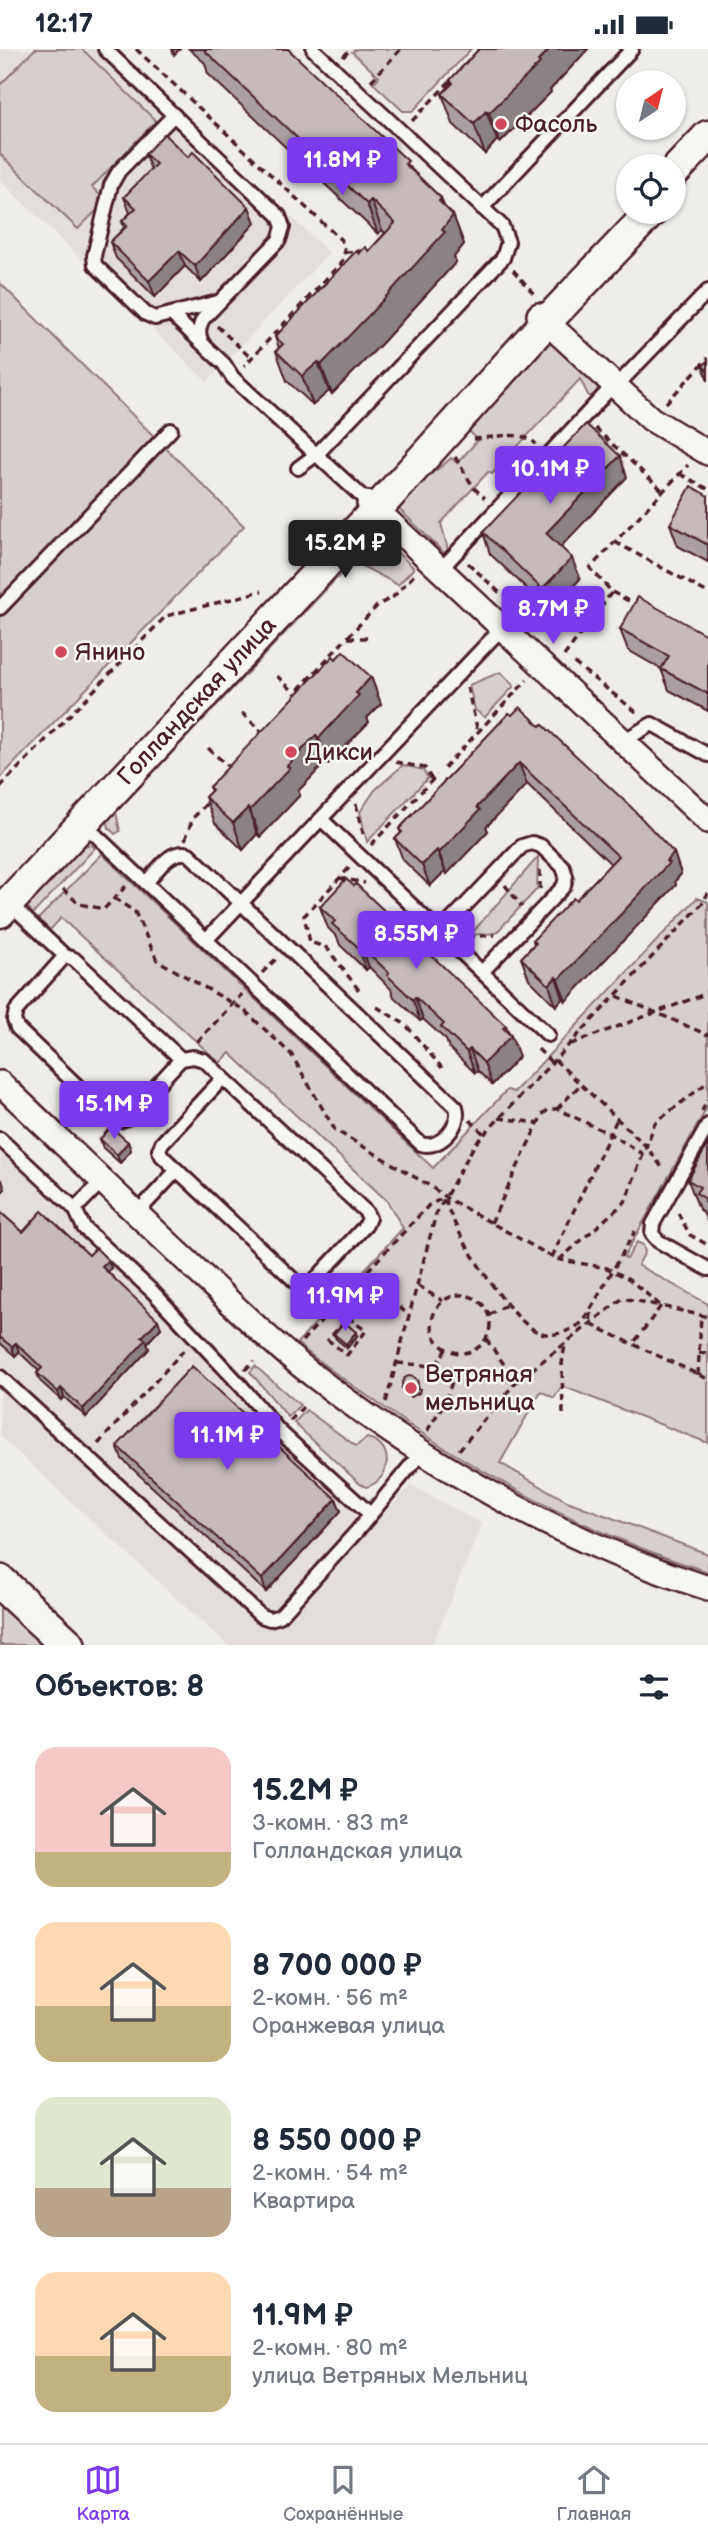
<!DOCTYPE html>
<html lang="ru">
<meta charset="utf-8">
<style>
body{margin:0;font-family:"Balsamiq Sans",sans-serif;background:#f2f2f3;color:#1f2937;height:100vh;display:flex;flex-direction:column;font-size:26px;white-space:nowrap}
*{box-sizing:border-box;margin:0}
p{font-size:23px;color:#747a83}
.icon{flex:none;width:38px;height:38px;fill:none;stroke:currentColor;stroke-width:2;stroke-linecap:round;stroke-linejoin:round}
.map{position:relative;height:1596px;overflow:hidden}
.panel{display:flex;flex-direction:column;background:#fff;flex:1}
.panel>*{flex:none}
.needle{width:46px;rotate:35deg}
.fabs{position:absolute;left:616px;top:21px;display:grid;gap:14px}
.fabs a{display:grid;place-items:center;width:70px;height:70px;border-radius:50%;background:#fff;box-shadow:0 2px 5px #0004;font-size:35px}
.price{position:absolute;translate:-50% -60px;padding:0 16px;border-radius:7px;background:#7c3aed;color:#fff;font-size:23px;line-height:46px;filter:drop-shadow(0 2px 4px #0008)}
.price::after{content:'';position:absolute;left:50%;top:42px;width:21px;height:16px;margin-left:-10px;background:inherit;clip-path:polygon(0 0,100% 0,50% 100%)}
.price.on{background:#222;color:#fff}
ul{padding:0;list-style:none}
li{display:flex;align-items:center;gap:21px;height:175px;padding:0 35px}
li span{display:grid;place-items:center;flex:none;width:196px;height:140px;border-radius:21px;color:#555}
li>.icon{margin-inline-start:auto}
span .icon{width:84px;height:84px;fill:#fffc;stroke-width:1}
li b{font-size:30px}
h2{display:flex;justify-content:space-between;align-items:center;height:84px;padding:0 35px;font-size:30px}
.status{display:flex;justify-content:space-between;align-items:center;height:49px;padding:0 35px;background:#fff;direction:ltr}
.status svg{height:19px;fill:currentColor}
.tab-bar{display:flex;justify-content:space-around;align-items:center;height:98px;border-top:2px solid #e0e1e3;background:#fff;font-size:19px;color:#747a83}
.tab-bar a{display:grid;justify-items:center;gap:4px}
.tab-bar .on{color:#7c3aed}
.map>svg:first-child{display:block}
.built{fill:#e3dedc}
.green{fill:#d7cfce;stroke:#90777c;stroke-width:2}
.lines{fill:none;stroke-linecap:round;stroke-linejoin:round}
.service-casing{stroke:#4a1f2b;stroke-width:18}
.minor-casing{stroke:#4a1f2b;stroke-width:28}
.tertiary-casing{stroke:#4a1f2b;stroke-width:35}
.secondary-casing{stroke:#4a1f2b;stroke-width:38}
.path{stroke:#4a1f2b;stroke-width:3.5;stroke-dasharray:7 5;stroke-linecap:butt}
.service{stroke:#f6f6f2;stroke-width:12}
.minor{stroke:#f6f6f2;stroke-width:23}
.tertiary{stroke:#f6f6f2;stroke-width:30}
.secondary{stroke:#f6f6f2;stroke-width:33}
.wall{fill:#aaa0a1;stroke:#4a1f2b;stroke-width:2}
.shaded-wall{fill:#8b8283;stroke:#4a1f2b;stroke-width:2}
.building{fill:#c6babb;stroke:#4a1f2b;stroke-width:2}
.poi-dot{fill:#d1495b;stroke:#f6f6f2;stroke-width:2.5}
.labels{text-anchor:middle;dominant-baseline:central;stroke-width:5;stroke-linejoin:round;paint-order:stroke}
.poi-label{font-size:24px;fill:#4a1f2b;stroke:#f6f6f2;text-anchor:start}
.street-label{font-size:24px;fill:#4a1f2b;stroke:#f6f6f2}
</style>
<div class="status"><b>12:17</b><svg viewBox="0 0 49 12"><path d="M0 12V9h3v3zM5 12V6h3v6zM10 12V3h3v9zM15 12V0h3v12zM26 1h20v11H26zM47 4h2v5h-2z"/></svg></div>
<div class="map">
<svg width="708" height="1596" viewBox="0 0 708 1596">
<rect width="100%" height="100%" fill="#efedea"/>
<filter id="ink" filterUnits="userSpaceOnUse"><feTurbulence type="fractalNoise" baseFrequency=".0143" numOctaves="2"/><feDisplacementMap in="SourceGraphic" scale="14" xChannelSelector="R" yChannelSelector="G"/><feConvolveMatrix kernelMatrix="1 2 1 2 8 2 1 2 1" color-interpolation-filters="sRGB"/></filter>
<g filter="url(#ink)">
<g class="built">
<polygon points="0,0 116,0 329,204 207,333 0,131"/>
<polygon points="0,1082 88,1170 161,1236 249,1331 266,1355 286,1376 383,1466 411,1436 482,1475 432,1596 227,1596 0,1387"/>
</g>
<g class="green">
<polygon points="35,0 82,0 156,72 92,138 102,148 100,158 78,180 0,105 0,36"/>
<polygon points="357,0 471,0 413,62 403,62 373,34 379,28 352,3"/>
<polygon points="0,234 244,477 0,729"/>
<path d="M 542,293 L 550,293 L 557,296 L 598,335 L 597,344 L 591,348 L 588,346 L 580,330 L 492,425 L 488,423 L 441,474 L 448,501 L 444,504 L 399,460 C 396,444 439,422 451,409 L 457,414 L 478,391 L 469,382 L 479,372 L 503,330 Z"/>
<polygon points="372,489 386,493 414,519 398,536 353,512 116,763 120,782 115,785 109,779 107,769 363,490"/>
<polygon points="501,623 514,637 485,668 475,661 469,636"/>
<polygon points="403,716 423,721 428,729 367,793 360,763 375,741"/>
<polygon points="91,796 95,799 33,865 23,851 71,798"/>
<path d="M 102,805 L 433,1119 L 507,1041 L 514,1043 L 697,849 L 708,853 L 708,1057 L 624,1208 L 627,1210 L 637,1193 L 643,1196 L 645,1203 L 638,1216 L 708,1255 L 708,1394 L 562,1337 L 554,1349 L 541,1342 L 500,1414 L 567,1452 L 708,1505 L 708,1523 C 586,1484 473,1423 369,1348 C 345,1331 319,1314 297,1294 L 403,1179 L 387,1152 L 230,1004 L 220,1014 L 61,869 L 50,881 L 38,870 Z"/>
<polygon points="538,808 537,840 496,884 470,886"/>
<polygon points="255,1317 300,1356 288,1368 250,1323"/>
<path d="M 306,1361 L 356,1397 L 367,1389 C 396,1395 391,1432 366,1438 L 360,1435 L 294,1374 Z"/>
<polygon points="0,1553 47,1596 0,1596"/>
</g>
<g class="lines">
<defs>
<g id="service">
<path d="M 105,0 L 279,167 L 283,178 L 279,191 L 203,270 C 198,280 198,286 203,295"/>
<polyline points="174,66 119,122 111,136 94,207 95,216 146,265 155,269 218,253"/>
<polyline points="482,159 632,0"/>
<polyline points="172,266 224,315 233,329 369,454"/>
<polyline points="298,419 317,405 503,209 508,193 502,177 313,0"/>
<polyline points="440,521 607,343 622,331 708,242"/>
<polyline points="0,559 171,381"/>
<polyline points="623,692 652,675 708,706"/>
<polyline points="321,770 548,986"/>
<path d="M 83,774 L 421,1095 C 440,1101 462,1076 456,1058 L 189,805 C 170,799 158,821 146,834"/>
<polyline points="9,854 65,907 74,910 181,1010 193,1008 204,1011 366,1163 369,1169 366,1176 312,1234 305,1237 298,1235 162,1107 159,1101 162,1094 223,1029"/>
<polyline points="440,883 522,797 532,794 541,797 563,818 566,827 564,837 482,923"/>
<polyline points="206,891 502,579"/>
<polyline points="65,907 16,962 14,971 17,979 113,1071 120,1072 127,1069 181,1010"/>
<polyline points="708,1076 653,1175 652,1185 658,1192 708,1220"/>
<polyline points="0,1090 75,1160"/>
<polyline points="102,1132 75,1160 84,1179 153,1243 242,1338 279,1382 370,1465"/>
<polyline points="136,1165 177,1121"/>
<polyline points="0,1328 261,1567 270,1570 280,1567 357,1482 421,1404"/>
</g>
<g id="minor">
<polyline points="539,266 651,370 708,404"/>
<polyline points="369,454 708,772"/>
<path d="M 0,1034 C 63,1094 125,1154 188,1213 C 229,1252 269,1292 314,1327 C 433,1419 564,1493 708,1539"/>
</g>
<g id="tertiary">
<polyline points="674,123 708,87"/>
<polyline points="0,863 376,461 547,272 651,163"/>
</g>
<polyline id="secondary" points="0,1533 68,1596"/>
</defs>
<use href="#service" class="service-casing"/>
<use href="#minor" class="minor-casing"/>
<use href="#tertiary" class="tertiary-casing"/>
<use href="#secondary" class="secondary-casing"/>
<g class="path">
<path d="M 136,0 L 341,191 C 345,200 346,206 341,214 L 244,317"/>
<polyline points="343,8 351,0"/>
<polyline points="371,32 401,0"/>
<polyline points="412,72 452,30"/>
<polyline points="345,203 364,202"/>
<polyline points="513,221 536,247"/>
<polyline points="217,277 251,309"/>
<polyline points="666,354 708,309"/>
<polyline points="595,379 663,442"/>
<path d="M 474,390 C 494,389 521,380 536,395"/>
<polyline points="455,408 474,439 485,449"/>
<polyline points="680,425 708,440"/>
<polyline points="615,493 708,544"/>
<polyline points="468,514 501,545"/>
<polyline points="612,543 638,557"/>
<polyline points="348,589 367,589"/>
<polyline points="564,607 612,543 590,519 688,416"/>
<polyline points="574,614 639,665"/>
<polyline points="277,627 295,644"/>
<polyline points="467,638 478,683"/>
<polyline points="300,649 295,644 378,556 393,548 416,524"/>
<polyline points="242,664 264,685"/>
<polyline points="208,699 231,720"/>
<polyline points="396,713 425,719 432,731"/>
<polyline points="444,719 527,631"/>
<polyline points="0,738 166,567 262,542"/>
<polyline points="356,755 364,788"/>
<polyline points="185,791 193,769 210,751"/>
<polyline points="371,796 437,726"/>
<polyline points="349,819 304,867 310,893 327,899 361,944"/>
<polyline points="339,829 365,834"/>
<polyline points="505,836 522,858"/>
<polyline points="63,840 79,855 104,860 126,837"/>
<polyline points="540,840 540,820"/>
<polyline points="114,849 135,863 157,911 244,961 291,1005 335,1081 430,1137 445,1148 556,1210 607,1219 629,1230 661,1257 708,1268"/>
<polyline points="468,888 495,886"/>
<polyline points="262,924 276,910"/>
<polyline points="707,945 708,935"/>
<polyline points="617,947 708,986"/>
<polyline points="377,958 406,976 442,1019"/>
<polyline points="197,993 242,945"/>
<polyline points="571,995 708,944"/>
<polyline points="538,1000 552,1014"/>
<polyline points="555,1011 646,1097 664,1121"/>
<polyline points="557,1060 581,1035"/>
<polyline points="702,1062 708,1050"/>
<polyline points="499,1069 538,1074"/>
<polyline points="470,1071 484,1085"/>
<path d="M 445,1150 C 452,1180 510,1272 538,1283 C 555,1289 571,1282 584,1272 L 635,1182"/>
<polyline points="678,1164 690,1186 708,1196"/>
<polyline points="491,1174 542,1066 549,1060 557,1060 610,1085 643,1105"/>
<polyline points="552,1208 617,1070"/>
<polyline points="559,1211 625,1153 655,1074 708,1033"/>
<polyline points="362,1228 409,1266"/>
<polyline points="418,1237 443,1252"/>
<circle cx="461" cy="1275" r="29"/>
<polyline points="591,1264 590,1275 708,1330"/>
<polyline points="489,1266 508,1255"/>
<polygon points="348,1268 366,1282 347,1306 328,1291"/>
<polyline points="486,1290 515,1331"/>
<polyline points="302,1292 429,1156 443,1149"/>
<polyline points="699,1304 708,1305"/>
<polyline points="397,1314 435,1317 516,1333"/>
<polyline points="436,1316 446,1300"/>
<polyline points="245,1321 254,1312"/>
<polyline points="698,1326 701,1266"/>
<polyline points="386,1353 436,1165 475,1095 702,855 708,844"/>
<polyline points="563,1365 562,1315 565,1295"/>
<polyline points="290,1372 305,1356"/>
<polyline points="427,1382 445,1353 456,1321"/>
<polyline points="98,1395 185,1300"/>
<polyline points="459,1401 516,1333 623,1249 661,1257 633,1295"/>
</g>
<use href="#service" class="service"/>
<use href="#minor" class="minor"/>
<use href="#tertiary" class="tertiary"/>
<use href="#secondary" class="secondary"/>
</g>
<g class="wall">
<polygon points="189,0 288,0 441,149 444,158 453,166 464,195 454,208 456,213 382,294 332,345 329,342 313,356 287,332 276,302 279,299 275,288 359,205 369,202 385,184 382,181 378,185 208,25 205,14"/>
<polygon points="479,0 588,0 550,41 551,43 500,94 497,91 485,105 453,75 442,45 451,35 450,31"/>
<polygon points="145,105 188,108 249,158 255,174 201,233 185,217 155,248 116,209 110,193 124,179 122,172 130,164 124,148 151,121"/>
<polygon points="708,311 708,332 703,317"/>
<polygon points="627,428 560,498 580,530 550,561 490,505 483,483"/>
<polygon points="708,447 708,513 678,497 670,475"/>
<polygon points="620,580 708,587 708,662 669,641 661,620 628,601"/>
<polygon points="336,610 371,628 381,655 367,669 369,673 328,715 326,713 298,742 300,746 260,788 257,785 243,801 215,774 205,748 211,742 209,738"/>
<polygon points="509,664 674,804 681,825 675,832 676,836 566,952 563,949 556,957 529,930 521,909 534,895 533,891 576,851 611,815 527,735 486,778 488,782 447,825 445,822 430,837 403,811 395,790 401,784 399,780"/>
<polygon points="320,858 506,977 509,984 511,987 519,1008 492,1036 478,1022 475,1024 449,999 446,991 423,970 420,972 394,948 391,940 369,918 366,921 340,896 337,888 328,879"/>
<polygon points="100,1090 128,1093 131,1101 120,1114 103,1099"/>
<polygon points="708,1095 708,1174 703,1163 699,1160 688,1131"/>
<polygon points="0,1163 23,1183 89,1206 108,1211 111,1219 108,1223 161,1279 147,1294 149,1300 86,1368 64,1348 61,1351 40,1332 37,1324 39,1322 19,1303 15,1307 0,1294"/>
<polygon points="334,1285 357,1287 347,1299 336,1290"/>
<polygon points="402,1339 420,1340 419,1344 411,1348 406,1346"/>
<polygon points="117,1397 336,1450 341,1462 266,1543 122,1410"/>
</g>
<g class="shaded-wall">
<polygon points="172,0 180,0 174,6"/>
<polygon points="550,0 588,0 550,41 551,43 500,94 489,64"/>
<polygon points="486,62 497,91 485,105 474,75"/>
<polygon points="441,149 449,171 453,166 464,195 454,208 456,213 382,294 332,345 321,316 442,181 439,152"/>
<polygon points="371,151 382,181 378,185 367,155"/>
<polygon points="249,158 255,174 201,233 195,217"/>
<polygon points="179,202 185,217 155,248 149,232"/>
<polygon points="318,313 329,342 313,356 302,327"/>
<polygon points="620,407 627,428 554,505 546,484"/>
<polygon points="572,509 580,530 550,561 542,540"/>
<polygon points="371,628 381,655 367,669 369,673 328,715 319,689 356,644"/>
<polygon points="316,686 326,713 298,742 300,746 260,788 250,761 287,717"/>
<polygon points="519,714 527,735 486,778 488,782 447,825 439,804 477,758"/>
<polygon points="248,759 257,785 243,801 233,774"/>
<polygon points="437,801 445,822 430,837 422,816"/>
<polygon points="674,804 681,825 675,832 676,836 566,952 558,931"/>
<polygon points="361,897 369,918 366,921 359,899"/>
<polygon points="556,928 563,949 556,957 549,936"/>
<polygon points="415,948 423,970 420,972 413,951"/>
<polygon points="506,977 510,988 511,987 519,1008 492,1036 484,1014 503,979"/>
<polygon points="470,1000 478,1022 475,1024 467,1003"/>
<polygon points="128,1093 131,1101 120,1114 117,1106"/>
<polygon points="2,1131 5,1140 0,1145 0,1133"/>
<polygon points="108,1211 111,1219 105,1226 102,1218"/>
<polygon points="158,1271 161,1279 147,1294 149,1300 86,1368 83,1360 142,1288"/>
<polygon points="356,1283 357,1287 347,1299 346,1295"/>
<polygon points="16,1294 19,1303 15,1307 12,1298"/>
<polygon points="61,1339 64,1348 61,1351 58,1343"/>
<polygon points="336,1450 341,1462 266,1543 262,1530"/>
</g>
<g class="building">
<polygon points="203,0 288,0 408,112 405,115 441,149 439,152 453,166 442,181 445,183 371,264 321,316 318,313 302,327 276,302 283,295 275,288 356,202 359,205 365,198 369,202 395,174 371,151 367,155"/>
<polygon points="479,0 550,0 538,12 540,14 489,64 486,62 474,75 442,45 453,34 450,31"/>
<polygon points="164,85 188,108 193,103 249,158 195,217 179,202 149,232 110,193 127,177 122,172 136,159 124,148 156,115 145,105"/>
<polygon points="708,311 708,322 703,317"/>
<polygon points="586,375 620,407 546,484 572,509 542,540 483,483"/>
<polygon points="691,437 708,447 708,496 670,475"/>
<polygon points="638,548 708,587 708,645 661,620 669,607 620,580"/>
<polygon points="343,602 371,628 356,644 359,646 319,689 316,686 287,717 290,719 250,761 248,759 233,774 205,748 212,741 209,738 333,607 336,610"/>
<polygon points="520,658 540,677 542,675 631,758 674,804 666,812 669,814 623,863 558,931 556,928 549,936 521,909 536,894 533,891 573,849 576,851 618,807 519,714 477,758 480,761 439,804 437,801 422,816 395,790 402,783 399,780 509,664 512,666"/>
<polygon points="346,830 354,837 356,835 506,977 503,979 511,987 484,1014 470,1000 467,1003 441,978 444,975 415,948 413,951 387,926 389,924 361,897 359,899 332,875 335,872 320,858"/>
<polygon points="111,1078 128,1093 117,1106 100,1090"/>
<polygon points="708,1095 708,1155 704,1153 706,1150 696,1144 700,1138 688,1131"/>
<polygon points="42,1162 89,1206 96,1199 108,1211 102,1218 158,1271 142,1288 146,1291 83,1360 61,1339 58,1343 37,1324 42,1319 16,1294 12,1298 0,1288 0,1163 23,1183"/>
<polygon points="344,1273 356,1283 346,1295 334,1285"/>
<polygon points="192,1317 336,1450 262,1530 117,1397"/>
<circle cx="410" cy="1335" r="8"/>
</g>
</g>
<g class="poi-dot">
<circle cx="501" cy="75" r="7"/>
<circle cx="61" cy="603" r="7"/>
<circle cx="291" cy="703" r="7"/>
<circle cx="411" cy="1339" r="7"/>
</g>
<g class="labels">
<g class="poi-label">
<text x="515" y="75">Фасоль</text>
<text x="75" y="603">Янино</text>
<text x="305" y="703">Дикси</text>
<text x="425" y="1325">Ветряная<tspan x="425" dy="28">мельница</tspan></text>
</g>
<g class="street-label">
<text transform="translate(197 652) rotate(-47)">Голландская улица</text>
</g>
</g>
</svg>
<div class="fabs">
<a><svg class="needle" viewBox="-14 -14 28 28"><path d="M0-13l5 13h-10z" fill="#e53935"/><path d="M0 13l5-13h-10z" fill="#747a83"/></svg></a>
<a><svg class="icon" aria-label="locate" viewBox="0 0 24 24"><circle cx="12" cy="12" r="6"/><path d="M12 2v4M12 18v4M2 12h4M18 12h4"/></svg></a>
</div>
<b class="price" style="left:342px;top:148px">11.8M ₽</b>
<b class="price" style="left:550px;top:457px">10.1M ₽</b>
<b class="price on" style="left:345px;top:531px">15.2M ₽</b>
<b class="price" style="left:553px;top:597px">8.7M ₽</b>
<b class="price" style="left:416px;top:922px">8.55M ₽</b>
<b class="price" style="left:114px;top:1092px">15.1M ₽</b>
<b class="price" style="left:345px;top:1284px">11.9M ₽</b>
<b class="price" style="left:227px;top:1423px">11.1M ₽</b>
</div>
<section class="panel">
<h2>Объектов: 8<svg class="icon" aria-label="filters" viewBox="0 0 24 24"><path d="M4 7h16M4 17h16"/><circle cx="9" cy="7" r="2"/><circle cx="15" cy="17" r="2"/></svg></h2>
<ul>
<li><span style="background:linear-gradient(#f6c9c9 75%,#c2b280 0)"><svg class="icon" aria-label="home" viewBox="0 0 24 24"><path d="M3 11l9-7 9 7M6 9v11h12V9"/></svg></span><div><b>15.2M ₽</b><p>3-комн. · 83 m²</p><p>Голландская улица</p></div></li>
<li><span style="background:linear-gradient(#ffd9b3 60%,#c2b280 0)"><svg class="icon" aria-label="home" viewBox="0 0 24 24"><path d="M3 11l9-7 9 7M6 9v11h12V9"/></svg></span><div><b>8 700 000 ₽</b><p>2-комн. · 56 m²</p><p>Оранжевая улица</p></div></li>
<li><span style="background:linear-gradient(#dfe7d0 65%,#b9a48a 0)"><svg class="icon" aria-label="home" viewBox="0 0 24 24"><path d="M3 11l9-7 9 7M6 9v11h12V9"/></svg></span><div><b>8 550 000 ₽</b><p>2-комн. · 54 m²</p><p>Квартира</p></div></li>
<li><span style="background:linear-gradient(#ffd9b3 60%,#c2b280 0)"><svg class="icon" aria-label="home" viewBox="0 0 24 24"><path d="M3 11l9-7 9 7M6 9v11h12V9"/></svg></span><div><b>11.9M ₽</b><p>2-комн. · 80 m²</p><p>улица Ветряных Мельниц</p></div></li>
</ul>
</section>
<nav class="tab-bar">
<a class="on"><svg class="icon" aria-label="map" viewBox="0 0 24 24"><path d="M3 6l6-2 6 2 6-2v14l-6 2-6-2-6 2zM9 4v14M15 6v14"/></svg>Карта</a>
<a><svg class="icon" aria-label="saved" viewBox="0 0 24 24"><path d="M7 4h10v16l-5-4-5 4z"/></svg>Сохранённые</a>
<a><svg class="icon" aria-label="home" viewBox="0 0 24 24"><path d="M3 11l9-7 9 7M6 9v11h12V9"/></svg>Главная</a>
</nav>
